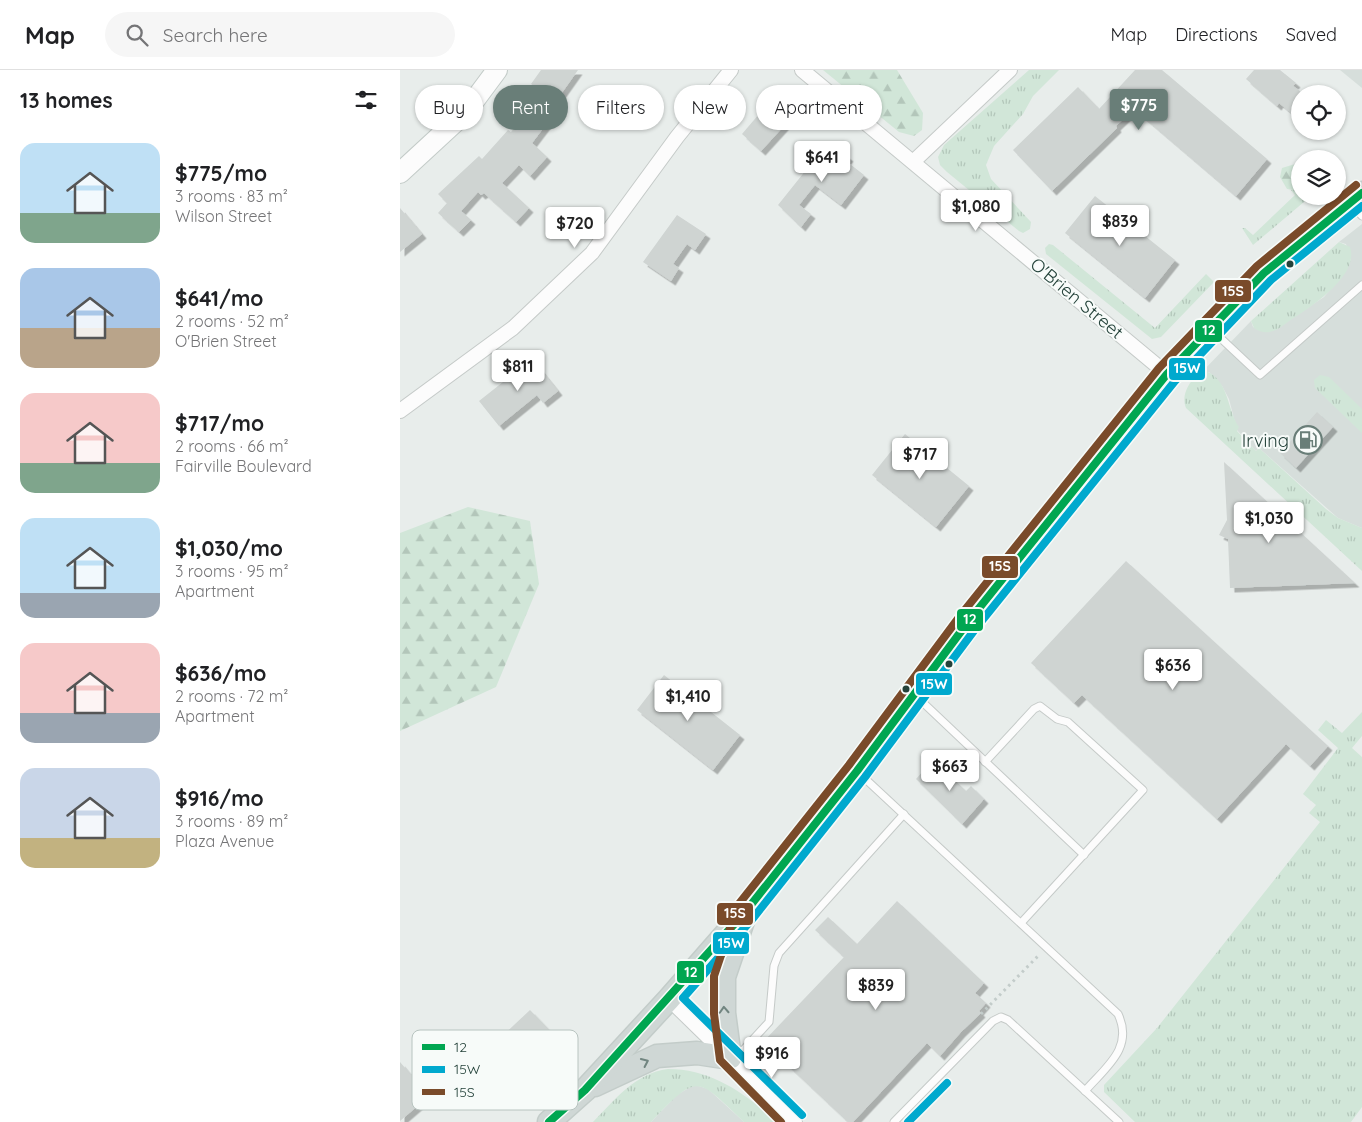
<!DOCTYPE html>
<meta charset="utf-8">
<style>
body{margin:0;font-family:Quicksand,sans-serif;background:#f6f6f6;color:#202124;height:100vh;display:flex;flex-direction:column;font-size:19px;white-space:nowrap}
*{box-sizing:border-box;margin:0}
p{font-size:16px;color:#757577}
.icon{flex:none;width:28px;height:28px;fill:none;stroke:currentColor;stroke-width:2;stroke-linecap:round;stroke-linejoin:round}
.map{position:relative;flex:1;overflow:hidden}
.drawer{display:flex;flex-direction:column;background:#fff;width:400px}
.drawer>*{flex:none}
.banner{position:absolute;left:15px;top:15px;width:475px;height:45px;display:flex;gap:10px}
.fabs{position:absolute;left:891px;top:15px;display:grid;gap:10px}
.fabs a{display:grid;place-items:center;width:55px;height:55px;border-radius:50%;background:#fff;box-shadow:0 1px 4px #0004;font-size:25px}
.price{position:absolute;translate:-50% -42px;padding:0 11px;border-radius:5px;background:#fff;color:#222;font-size:16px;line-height:32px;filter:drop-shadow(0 1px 2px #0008)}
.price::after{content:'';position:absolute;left:50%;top:30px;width:15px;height:11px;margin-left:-8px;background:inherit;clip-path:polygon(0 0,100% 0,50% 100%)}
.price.on{background:#697e78;color:#fff}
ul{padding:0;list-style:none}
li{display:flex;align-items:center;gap:15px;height:125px;padding:0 20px}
li span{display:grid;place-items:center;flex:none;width:140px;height:100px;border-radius:15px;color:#555}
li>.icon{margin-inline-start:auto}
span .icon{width:60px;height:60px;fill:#fffc;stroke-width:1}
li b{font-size:21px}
h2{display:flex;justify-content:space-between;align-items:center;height:60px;padding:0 20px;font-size:21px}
.tag{padding:0 18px;border-radius:22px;background:#fff;box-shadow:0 1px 4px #0004;font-size:18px;line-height:45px}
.tag.on{background:#697e78;color:#fff}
header{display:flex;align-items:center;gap:30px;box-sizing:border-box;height:70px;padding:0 25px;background:#fff;border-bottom:1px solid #e0e0e0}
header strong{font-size:24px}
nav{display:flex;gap:28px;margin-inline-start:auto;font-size:18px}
.search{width:350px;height:45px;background:#f6f6f6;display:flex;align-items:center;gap:12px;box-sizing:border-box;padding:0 18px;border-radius:28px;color:#757577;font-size:19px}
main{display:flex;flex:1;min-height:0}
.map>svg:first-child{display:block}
.built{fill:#d6dedb}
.grass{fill:url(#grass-tufts)}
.forest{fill:url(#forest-firs)}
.building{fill:#cfd4d2;filter:url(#shadow)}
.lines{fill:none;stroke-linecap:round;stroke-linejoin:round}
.lane-casing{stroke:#c5cac8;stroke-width:9}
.street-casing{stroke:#c5cac8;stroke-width:16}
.secondary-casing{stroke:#c3cbc8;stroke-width:22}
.primary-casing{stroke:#c3ccc9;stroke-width:25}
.path{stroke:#c3ccca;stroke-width:3;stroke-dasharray:2.5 4;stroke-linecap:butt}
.lane{stroke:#fcfcfc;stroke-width:7}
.street{stroke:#fcfcfc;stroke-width:14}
.secondary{stroke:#fcfcfc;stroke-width:20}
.primary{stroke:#cfd7d5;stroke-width:22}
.bus-1-casing{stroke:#f7fbf9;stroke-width:11}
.bus-2-casing{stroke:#f7fbf9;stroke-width:11}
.bus-3-casing{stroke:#f7fbf9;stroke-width:11}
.bus-1{stroke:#00a651;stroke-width:8}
.bus-2{stroke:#00a9ce;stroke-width:8}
.bus-3{stroke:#7a4b2a;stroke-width:8}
.oneway{stroke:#718580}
.bus-dot{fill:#24423a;stroke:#f7fbf9;stroke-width:2}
.labels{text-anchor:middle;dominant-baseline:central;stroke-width:4;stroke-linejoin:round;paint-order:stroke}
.street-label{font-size:18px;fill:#24423a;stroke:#f7fbf9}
.poi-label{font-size:18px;fill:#24423a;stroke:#f7fbf9;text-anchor:end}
.key{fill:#f7fbf9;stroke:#b8c4c0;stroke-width:1}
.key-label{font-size:14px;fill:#24423a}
.line-badge{stroke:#f7fbf9;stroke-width:2}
.badge-label{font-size:14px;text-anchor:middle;font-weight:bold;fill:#fff}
</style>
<header>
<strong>Map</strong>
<div class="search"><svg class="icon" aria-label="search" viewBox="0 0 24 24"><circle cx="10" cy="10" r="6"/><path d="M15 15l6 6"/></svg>Search here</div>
<nav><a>Map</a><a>Directions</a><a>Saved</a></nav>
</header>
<main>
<section class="drawer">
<h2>13 homes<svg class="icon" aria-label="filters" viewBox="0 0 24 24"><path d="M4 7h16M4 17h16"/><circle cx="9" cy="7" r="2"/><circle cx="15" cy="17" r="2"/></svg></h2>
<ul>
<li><span style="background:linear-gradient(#bfe0f5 70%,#7fa58c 0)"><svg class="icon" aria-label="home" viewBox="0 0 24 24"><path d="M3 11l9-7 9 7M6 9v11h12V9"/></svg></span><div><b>$775/mo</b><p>3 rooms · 83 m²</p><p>Wilson Street</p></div></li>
<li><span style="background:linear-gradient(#a9c7e8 60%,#b9a48a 0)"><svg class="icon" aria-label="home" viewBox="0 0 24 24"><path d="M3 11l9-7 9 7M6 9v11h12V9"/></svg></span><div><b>$641/mo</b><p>2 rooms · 52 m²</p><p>O'Brien Street</p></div></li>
<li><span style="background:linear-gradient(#f6c9c9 70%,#7fa58c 0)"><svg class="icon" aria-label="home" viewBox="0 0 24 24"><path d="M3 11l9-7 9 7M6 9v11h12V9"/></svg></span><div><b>$717/mo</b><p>2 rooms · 66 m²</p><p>Fairville Boulevard</p></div></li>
<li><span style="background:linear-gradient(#bfe0f5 75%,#9aa5b1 0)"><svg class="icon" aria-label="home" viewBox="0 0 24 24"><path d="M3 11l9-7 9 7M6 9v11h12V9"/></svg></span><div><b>$1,030/mo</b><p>3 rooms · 95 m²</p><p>Apartment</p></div></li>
<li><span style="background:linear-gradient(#f6c9c9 70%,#9aa5b1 0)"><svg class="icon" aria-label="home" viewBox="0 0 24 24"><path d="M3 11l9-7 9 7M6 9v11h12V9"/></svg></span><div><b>$636/mo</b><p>2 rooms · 72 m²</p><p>Apartment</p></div></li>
<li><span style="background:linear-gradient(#c9d6e8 70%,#c2b280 0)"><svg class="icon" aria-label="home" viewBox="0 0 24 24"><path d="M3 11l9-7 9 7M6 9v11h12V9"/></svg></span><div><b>$916/mo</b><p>3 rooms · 89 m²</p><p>Plaza Avenue</p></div></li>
</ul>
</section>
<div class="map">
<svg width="962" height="1052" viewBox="0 0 962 1052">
<defs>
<pattern id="grass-tufts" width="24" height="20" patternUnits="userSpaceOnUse" patternTransform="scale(1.25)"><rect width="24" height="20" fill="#d1e6d8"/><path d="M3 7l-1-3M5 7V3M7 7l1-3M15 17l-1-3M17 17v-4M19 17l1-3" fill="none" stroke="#b3c6ba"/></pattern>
<pattern id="forest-firs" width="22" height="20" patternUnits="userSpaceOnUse" patternTransform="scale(1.25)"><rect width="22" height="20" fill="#d1e6d8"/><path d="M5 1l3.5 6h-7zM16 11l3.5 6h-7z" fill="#b3c6ba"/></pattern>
<filter id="shadow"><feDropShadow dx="4.5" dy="4.5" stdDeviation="0" flood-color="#0004"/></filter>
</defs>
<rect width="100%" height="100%" fill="#e8edeb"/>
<g class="built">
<polygon points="940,0 962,0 962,18"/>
<polygon points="962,154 962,458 938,448 859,378 856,381 837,360 829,329 822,316 809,302 801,303 851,251 853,257 866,262 874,260 924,227 941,207 951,189 946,174 939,172"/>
<polygon points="292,1016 299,1016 308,1019 344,1052 251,1052 277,1025"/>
</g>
<g class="grass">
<polygon points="629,0 659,0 633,26 623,44 594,76 586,95 591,109 631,152 630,159 623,163 619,161 547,102 540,95 538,87 544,75"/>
<polygon points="895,119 900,121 900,126 911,126 853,175 842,158 845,158 853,165 895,125 891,120"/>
<path d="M 939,172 L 950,177 C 960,205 911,237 892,249 C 885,254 877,261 869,262 C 864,263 858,261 854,258 L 851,251 Z"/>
<polygon points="649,174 653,175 755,258 806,204 814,212 761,267 752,269 646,184 645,178"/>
<path d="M 806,301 C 829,310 827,340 839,357 L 837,361 L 856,381 L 859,378 L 926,439 L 938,448 L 962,458 L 962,501 L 786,338 C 780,324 792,305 806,301 Z"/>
<polygon points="920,305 929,307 962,339 962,363 915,318 914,310"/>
<polygon points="962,642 962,666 952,678 962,687 962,1037 951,1052 735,1052 704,1022 704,1015 757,958 920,752 909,743 916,735 903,724 938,678 918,660 926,650 942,663"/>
<path d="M 268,999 C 312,999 346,1024 377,1052 L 344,1052 C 296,1007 299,1002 251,1052 L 193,1052 C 215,1030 235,1003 268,999 Z"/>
</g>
<g class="forest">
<polygon points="423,0 497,0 523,43 522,60 514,66 499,62"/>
<polygon points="895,94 900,94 900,121 887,119 880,107 882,98"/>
<polygon points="68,437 130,451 139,514 96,617 0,661 0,463"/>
</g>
<g class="building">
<polygon points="141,0 178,0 149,41 154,44 132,73 147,87 130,106 119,95 102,113 129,138 116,152 84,123 81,125 78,122 61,141 71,150 59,162 38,143 47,133 38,124 79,86 82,89 108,60 111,62 143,22 131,14"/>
<polygon points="735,0 762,0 867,89 836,126 734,39 716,56 717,58 652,121 613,80 678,17 699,39"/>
<polygon points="854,0 880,0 896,13 893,16 900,21 900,50 879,33 877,36 846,9"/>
<polygon points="372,29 392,47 361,81 342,64"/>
<polygon points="426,75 436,83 439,80 449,87 446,91 464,105 441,135 415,115 399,135 411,144 401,157 378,135"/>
<polygon points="695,126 775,190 745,228 665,163"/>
<polygon points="0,138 22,164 0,182"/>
<polygon points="277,145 306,164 295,180 287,174 273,194 279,198 271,211 243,192"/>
<polygon points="127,289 134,296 136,294 158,321 143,333 137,325 99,356 79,331 112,305 110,302"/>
<polygon points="917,342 933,357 896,398 880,383"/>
<polygon points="505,364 569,416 536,457 472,405"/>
<polygon points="824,392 955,513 830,518 828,469 819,465 827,450"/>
<polygon points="726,491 928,676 910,696 886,674 817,749 682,625 674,633 631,593"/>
<polygon points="264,605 340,665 313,700 237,640"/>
<polygon points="533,690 566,721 571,716 584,729 562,754 516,709"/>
<polygon points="497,831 584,913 575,923 586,933 579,941 581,943 561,962 540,986 527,973 453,1052 448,1052 363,972 444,887 415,860 428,847 457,874"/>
<polygon points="130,940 159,970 125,1001 97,971"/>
<polygon points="0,992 29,1026 0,1051"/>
</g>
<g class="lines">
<defs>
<g id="lane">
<polyline points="953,136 962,146"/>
<polyline points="813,261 860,305 962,215"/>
<polyline points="516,626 684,785"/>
<polyline points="585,692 634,639 640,636 657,649 668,652 743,720 621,853"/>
<path d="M 459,703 L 718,944 C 734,978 706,997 685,1021"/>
<polyline points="335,989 369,952 374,896 379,883 504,744"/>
<polyline points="494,1052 593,951 601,947 608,950 719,1052"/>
</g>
<g id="street">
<polyline points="402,0 767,304"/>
<polyline points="514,91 610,0"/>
<polyline points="0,341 113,258 192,183 277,67 331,0"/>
<polyline points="269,929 395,1052"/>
</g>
<polyline id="secondary" points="0,103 65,43 97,0"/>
<g id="primary">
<polyline points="195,1015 257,986 297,983 330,988 324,943 324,907 343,851"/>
<polyline points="149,1052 185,1020 269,929 346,841 457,701 568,552 767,304 864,203 962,123"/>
</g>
</defs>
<use href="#lane" class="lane-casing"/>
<use href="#street" class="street-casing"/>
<use href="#secondary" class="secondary-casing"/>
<use href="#primary" class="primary-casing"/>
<polyline class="path" points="581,944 640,884"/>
<use href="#lane" class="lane"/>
<use href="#street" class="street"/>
<use href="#secondary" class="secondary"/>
<use href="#primary" class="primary"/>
<defs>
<polyline id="bus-1" points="149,1052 185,1020 346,841 457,701 568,552 767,304 864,203 962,123"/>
<g id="bus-2">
<polyline points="402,1045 283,928 354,847 465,707 576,558 775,311 871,210 962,136"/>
<polyline points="508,1052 547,1013"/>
</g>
<polyline id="bus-3" points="381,1052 320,990 314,944 314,906 338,835 449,695 560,546 759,298 857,196 956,115"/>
</defs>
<use href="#bus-1" class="bus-1-casing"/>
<use href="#bus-2" class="bus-2-casing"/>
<use href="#bus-3" class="bus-3-casing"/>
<use href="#bus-1" class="bus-1"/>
<use href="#bus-2" class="bus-2"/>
<use href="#bus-3" class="bus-3"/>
</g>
<defs><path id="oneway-chevron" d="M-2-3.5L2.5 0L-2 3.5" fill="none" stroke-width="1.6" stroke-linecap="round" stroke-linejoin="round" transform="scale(1.25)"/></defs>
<g class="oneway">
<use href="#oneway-chevron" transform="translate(324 940) rotate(-93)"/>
<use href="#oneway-chevron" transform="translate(245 992) rotate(-25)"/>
</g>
<defs>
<symbol id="fuel-ring" viewBox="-11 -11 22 22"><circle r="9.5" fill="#f7fbf9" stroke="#697e78" stroke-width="1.5"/><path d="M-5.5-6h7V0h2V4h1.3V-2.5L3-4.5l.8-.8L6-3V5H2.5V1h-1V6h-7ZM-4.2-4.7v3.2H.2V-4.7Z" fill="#697e78"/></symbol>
</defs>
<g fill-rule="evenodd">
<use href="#fuel-ring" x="892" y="354" width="32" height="32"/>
</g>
<g class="bus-dot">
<circle cx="890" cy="194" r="4.5"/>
<circle cx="549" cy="594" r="4.5"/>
<circle cx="506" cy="619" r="4.5"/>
</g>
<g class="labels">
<g class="street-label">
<text transform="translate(677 228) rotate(40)">O'Brien Street</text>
</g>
<g class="poi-label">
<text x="889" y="370">Irving</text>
</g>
</g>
<rect x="12" y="960" width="166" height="80" rx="8" class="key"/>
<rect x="22" y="974" width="23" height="6" fill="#00a651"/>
<rect x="22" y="996" width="23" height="7" fill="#00a9ce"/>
<rect x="22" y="1019" width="23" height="6" fill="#7a4b2a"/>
<g class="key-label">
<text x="54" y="982">12</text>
<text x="54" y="1004">15W</text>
<text x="54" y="1027">15S</text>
</g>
<g class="line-badge">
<rect x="814" y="209" width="38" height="24" rx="5" fill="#7a4b2a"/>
<rect x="794" y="249" width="29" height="24" rx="5" fill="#00a651"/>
<rect x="768" y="287" width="38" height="24" rx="5" fill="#00a9ce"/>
<rect x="581" y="485" width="38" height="24" rx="5" fill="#7a4b2a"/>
<rect x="556" y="538" width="28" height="24" rx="5" fill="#00a651"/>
<rect x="515" y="602" width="38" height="24" rx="5" fill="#00a9ce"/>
<rect x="316" y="832" width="38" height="24" rx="5" fill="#7a4b2a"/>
<rect x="312" y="861" width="38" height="24" rx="5" fill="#00a9ce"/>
<rect x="276" y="890" width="29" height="24" rx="5" fill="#00a651"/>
</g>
<g class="badge-label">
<text x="833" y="226">15S</text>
<text x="809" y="265">12</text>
<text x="787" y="303">15W</text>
<text x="600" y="501">15S</text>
<text x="570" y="554">12</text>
<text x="534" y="619">15W</text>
<text x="335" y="848">15S</text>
<text x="331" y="878">15W</text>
<text x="291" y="907">12</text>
</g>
</svg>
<div class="fabs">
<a><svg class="icon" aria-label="locate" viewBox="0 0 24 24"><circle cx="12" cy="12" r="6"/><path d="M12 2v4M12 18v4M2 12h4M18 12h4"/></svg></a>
<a><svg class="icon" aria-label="layers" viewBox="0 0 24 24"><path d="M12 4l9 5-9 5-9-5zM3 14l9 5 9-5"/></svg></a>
</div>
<b class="price on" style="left:739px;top:61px">$775</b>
<b class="price" style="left:422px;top:113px">$641</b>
<b class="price" style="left:576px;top:162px">$1,080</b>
<b class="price" style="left:720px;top:177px">$839</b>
<b class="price" style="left:175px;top:179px">$720</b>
<b class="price" style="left:118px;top:322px">$811</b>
<b class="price" style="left:520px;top:410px">$717</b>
<b class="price" style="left:869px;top:474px">$1,030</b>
<b class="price" style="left:773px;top:621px">$636</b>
<b class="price" style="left:288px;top:652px">$1,410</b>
<b class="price" style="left:550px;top:722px">$663</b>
<b class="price" style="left:476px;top:941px">$839</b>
<b class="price" style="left:372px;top:1009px">$916</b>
<div class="banner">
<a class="tag">Buy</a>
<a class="tag on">Rent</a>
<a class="tag">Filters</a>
<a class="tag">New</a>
<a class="tag">Apartment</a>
</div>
</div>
</main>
